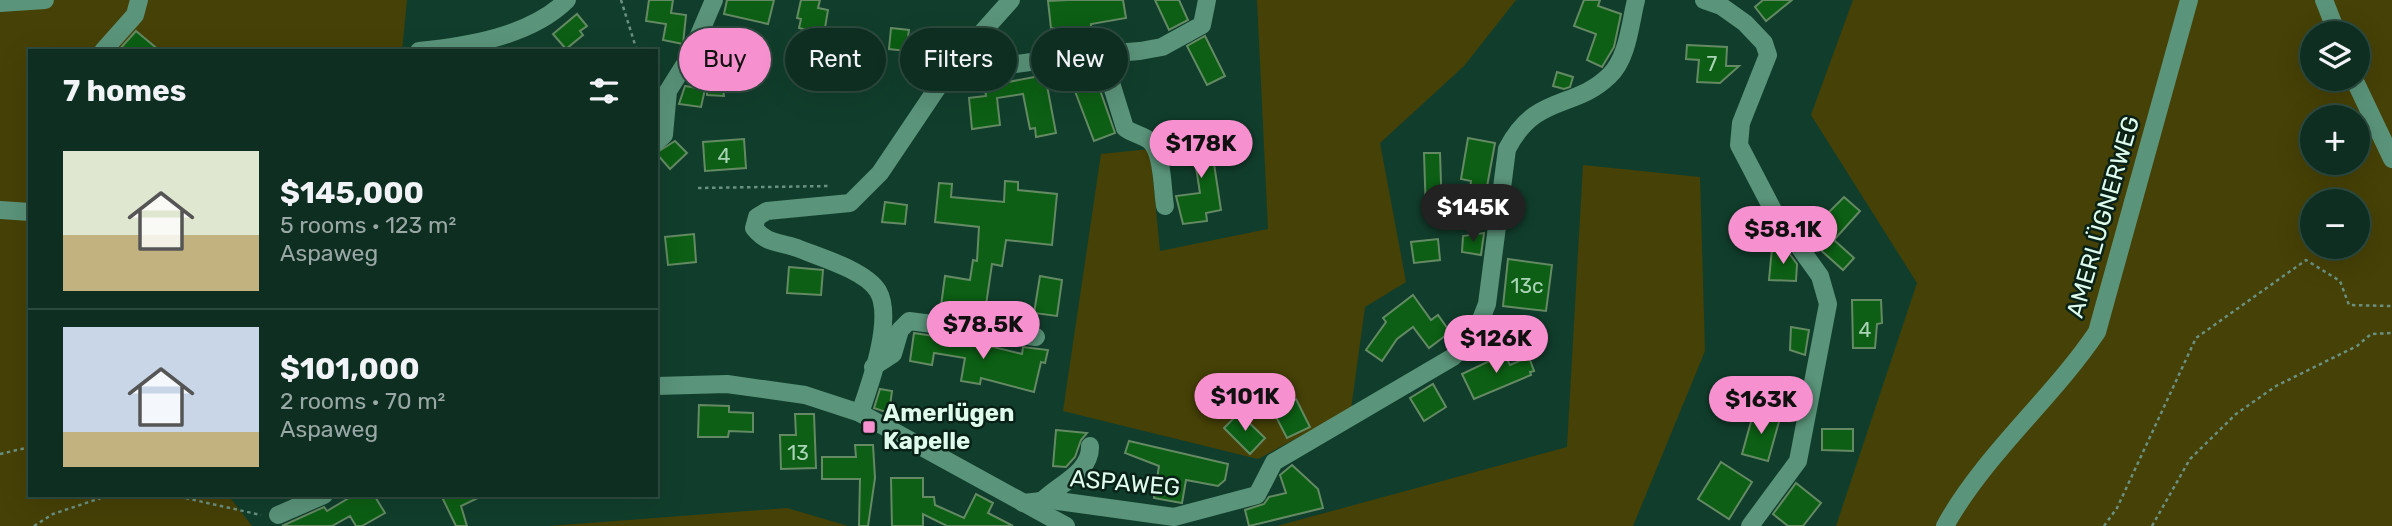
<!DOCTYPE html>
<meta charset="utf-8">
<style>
body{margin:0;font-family:Rubik,sans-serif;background:#1b3a2e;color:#f1f3f6;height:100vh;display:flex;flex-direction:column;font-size:26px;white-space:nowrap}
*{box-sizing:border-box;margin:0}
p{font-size:23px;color:#9aa8a5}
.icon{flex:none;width:38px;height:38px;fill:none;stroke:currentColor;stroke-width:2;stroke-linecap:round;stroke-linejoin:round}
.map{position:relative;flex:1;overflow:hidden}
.sheet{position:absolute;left:28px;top:49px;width:630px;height:448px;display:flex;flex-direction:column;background:#0d2e21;border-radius:0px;box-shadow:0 7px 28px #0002,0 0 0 2px #2d4a3f}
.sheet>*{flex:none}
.top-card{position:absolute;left:679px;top:28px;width:665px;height:63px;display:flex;gap:14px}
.fabs{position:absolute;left:2300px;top:21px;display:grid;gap:14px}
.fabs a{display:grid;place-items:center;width:70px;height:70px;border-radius:50%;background:#0d2e21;box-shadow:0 7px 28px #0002,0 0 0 2px #2d4a3f;font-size:35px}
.price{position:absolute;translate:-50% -60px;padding:0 16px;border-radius:24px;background:#f790ce;color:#111;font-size:23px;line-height:46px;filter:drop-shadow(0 2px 4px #0008)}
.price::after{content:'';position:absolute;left:50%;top:42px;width:21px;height:16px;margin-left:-10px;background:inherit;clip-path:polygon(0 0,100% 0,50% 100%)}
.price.active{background:#222;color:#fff}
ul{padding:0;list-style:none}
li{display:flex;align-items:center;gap:21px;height:175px;padding:0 35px}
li+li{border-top:2px solid #2d4a3f}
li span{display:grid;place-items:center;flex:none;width:196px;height:140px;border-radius:0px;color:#555}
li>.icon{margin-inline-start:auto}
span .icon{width:84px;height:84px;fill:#fffc;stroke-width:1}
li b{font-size:30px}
h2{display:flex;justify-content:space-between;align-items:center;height:84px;padding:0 35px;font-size:30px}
.pill{padding:0 24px;border-radius:32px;background:#0d2e21;box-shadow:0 7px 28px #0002,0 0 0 2px #2d4a3f;font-size:24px;line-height:63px}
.pill.active{background:#f790ce;color:#111}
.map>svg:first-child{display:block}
.green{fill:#464106;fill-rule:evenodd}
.building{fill:#0c5f14;stroke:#648a63;stroke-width:2}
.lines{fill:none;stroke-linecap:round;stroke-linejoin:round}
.path{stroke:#6a9080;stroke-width:2.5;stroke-dasharray:3.5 3.5;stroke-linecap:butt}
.minor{stroke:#5a947a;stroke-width:18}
.poi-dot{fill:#f790ce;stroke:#092117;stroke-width:2.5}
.labels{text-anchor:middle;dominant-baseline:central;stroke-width:5;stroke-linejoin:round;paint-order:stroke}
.number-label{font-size:21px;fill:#aad4b6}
.street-label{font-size:24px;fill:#defbec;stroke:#092117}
.poi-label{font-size:24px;font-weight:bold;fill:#defbec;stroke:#092117;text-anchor:start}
</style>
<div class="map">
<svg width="2392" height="526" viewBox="0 0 2392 526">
<rect width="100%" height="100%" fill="#113e2c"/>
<g class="green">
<polygon points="0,0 407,0 402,51 30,51 30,495 228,495 252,526 0,526"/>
<polygon points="1257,0 1516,0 1464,66 1380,143 1406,282 1365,307 1351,409 1258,459 1063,411 1101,154 1150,149 1160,251 1268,229"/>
<path d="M 1853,0 L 2392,0 L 2392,526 L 1836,526 L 1917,283 L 1811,115 ZM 2312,33 L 2357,33 L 2357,79 L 2312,79 ZM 2312,117 L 2357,117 L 2357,163 L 2312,163 ZM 2312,201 L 2357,201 L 2357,247 L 2312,247 Z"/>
<polygon points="1583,165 1700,177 1705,351 1633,526 1277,526 1567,447"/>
<polygon points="787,508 848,526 549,526"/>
</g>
<g class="building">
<polygon points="649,0 673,0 671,13 686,15 683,44 663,40 666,24 646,21"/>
<polygon points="727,0 774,0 768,24 724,14"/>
<polygon points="801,0 820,0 818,8 828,10 824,34 799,28 801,19 797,18"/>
<polygon points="1068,0 1123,0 1126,18 1091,24 1091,28 1051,28 1048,1"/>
<polygon points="1155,0 1179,0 1188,20 1169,30"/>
<polygon points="1584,0 1600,0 1598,6 1621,14 1614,47 1602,67 1587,60 1596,34 1574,26"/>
<polygon points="1763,0 1792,0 1766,21 1755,7"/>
<polygon points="577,14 587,26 580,31 583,35 566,49 553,34"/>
<polygon points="891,28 909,30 906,51 889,49"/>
<polygon points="136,31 160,51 118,51"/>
<polygon points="1205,36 1225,76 1207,85 1187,46"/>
<polygon points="1687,45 1727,47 1726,66 1739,66 1720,83 1697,82 1699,60 1686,59"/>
<polygon points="1093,70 1115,133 1094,141 1070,78"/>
<polygon points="1557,72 1573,77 1570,87 1564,89 1553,86"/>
<polygon points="1045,75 1056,133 1036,137 1035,128 1030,129 1023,94 997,98 1000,125 972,129 969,98 986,96 984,81 1002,79 1003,83"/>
<polygon points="707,76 721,76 724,96 707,95"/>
<polygon points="685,86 705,89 701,107 679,104"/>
<polygon points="1214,131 1220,155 1213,157 1221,210 1206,213 1207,221 1183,224 1176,196 1200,193 1195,161 1190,163 1184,139"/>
<polygon points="1468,138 1495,143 1486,192 1470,189 1471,181 1461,179"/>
<polygon points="744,139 746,168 705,171 703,142"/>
<polygon points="675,141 687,153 670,169 656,153"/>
<polygon points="1424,153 1440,153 1442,213 1426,214"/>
<polygon points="1005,181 1018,182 1018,190 1057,194 1052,245 1006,240 1002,266 992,264 985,312 941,306 945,276 970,280 973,260 977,261 979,227 935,222 939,183 952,184 951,197 1004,202"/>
<polygon points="1844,197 1860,211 1834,240 1854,258 1843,270 1805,236"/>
<polygon points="885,202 907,205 905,224 882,222"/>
<polygon points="1484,233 1481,255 1462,252 1463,236"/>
<polygon points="694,234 696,262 668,265 665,237"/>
<polygon points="1438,239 1440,260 1414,263 1411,242"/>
<polygon points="1772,248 1786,249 1797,264 1796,281 1769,280"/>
<polygon points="1508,259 1552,265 1546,311 1503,306"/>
<polygon points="789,267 823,270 821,295 787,293"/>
<polygon points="1040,276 1062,280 1057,316 1034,313"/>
<polygon points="1413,295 1431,320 1438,315 1450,332 1429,348 1413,327 1397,339 1382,361 1366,350 1386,322 1383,318"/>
<polygon points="1852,300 1881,300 1882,323 1877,324 1875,348 1853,348"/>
<polygon points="1791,327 1809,330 1805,355 1790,350"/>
<polygon points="914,333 973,342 1022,354 1023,347 1048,350 1045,363 1041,362 1034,392 981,378 980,384 961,381 965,358 934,353 932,365 910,361"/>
<polygon points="1504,354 1510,365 1529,357 1534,371 1530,372 1531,375 1474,399 1462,374"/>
<polygon points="1433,384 1446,407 1424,421 1410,398"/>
<polygon points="880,389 892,391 889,413 874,408"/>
<polygon points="1296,399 1310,427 1287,438 1273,411"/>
<polygon points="699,405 729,406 729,412 753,413 753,432 729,431 728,437 698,437"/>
<polygon points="1754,411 1780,418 1768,461 1742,454"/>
<polygon points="1239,413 1265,438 1250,454 1224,428"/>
<polygon points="795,414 814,414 816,468 781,469 780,435 796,435"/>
<polygon points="1822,429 1853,429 1853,451 1822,450"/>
<polygon points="1056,430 1087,433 1081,440 1075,457 1066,467 1053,466"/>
<polygon points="1129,441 1228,464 1225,480 1218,486 1186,480 1182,503 1154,498 1159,466 1125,453"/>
<polygon points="855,445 873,445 875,478 868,526 859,526 860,479 822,479 822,457 856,457"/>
<polygon points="1721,462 1752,482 1729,519 1698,499"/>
<polygon points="1292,465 1318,489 1323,508 1249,526 1245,510 1264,504 1269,497 1286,493 1280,475"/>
<polygon points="891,478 923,478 923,497 934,497 935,505 964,518 976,494 993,503 988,513 1013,526 947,526 923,514 923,526 892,526"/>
<polygon points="1796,483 1821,503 1803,526 1788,526 1773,514"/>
<polygon points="354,495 374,495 385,513 362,526 356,526 350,516 332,526 282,526 324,507 327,511"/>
<polygon points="441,495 484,495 461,506 467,526 456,526"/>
</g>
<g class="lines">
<g class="path">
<polyline points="621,0 637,51"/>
<polyline points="698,188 831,186"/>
<polyline points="0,454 30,447"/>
<polyline points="172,495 261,515"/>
<polyline points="34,526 53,514 110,495"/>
<polyline points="2104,526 2117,508 2196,338 2306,260 2340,281 2349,305 2392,306"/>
<polyline points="2152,526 2190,459 2236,414 2276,386 2357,346 2371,334 2392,333"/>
</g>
<g class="minor">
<polyline points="1704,0 1721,6 1745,23 1764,43 1768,55 1741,123 1739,145 1774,212 1820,276 1828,304 1798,461 1750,526"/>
<polyline points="2324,0 2337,33"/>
<polyline points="0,3 45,0"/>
<polyline points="103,51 135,15 139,0"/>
<path d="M 419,51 C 468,46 531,36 567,0"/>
<path d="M 1102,54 L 1125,128 C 1133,134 1143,135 1150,141 C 1163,153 1162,188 1165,206"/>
<polyline points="952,66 978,69 1076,56 1140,51 1162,47 1202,25 1207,0"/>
<polyline points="2354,79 2392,159"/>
<polyline points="656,142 664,135 668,91 690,56 714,0"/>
<polyline points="0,210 30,212"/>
<polyline points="873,367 893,354 900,330 909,321 1036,337"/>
<polyline points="656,386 727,384 805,395 860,413 1066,526"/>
<path d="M 860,413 C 870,384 894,319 878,291 C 865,270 819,257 797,248 C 778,241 768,245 754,228 L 757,217 L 767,211 L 850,203 L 880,173 L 952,66 L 1011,0"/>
<path d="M 1042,501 C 1059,484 1091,472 1090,446"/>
<path d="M 1023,503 L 1051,500 L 1174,517 L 1257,495 L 1274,462 L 1453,357 L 1474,337 L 1487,304 L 1507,149 C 1536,93 1574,110 1609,76 C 1628,58 1630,24 1636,0"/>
<polyline points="278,515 324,495"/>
<path d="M 1945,526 C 1985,454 2051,400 2097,332 L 2189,0"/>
</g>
</g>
<rect class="poi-dot" x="862" y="420" width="14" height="14" rx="3.5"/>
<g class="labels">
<g class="number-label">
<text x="1712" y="63">7</text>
<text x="724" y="155">4</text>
<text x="1527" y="285">13c</text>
<text x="1865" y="329">4</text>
<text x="798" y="452">13</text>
</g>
<g class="street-label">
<text transform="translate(2103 217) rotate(-74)">AMERLÜGNERWEG</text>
<text transform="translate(1125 483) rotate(5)">ASPAWEG</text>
</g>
<g class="poi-label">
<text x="883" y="413">Amerlügen<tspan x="883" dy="28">Kapelle</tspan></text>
</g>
</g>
</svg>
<div class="fabs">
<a><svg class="icon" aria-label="layers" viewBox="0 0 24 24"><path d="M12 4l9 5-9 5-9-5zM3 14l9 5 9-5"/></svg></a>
<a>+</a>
<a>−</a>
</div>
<b class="price" style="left:1201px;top:180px">$178K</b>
<b class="price active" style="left:1473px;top:244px">$145K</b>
<b class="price" style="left:1783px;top:266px">$58.1K</b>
<b class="price" style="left:983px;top:361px">$78.5K</b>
<b class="price" style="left:1496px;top:375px">$126K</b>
<b class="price" style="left:1245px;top:433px">$101K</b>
<b class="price" style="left:1761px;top:436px">$163K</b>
<div class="top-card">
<a class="pill active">Buy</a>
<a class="pill">Rent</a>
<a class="pill">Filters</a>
<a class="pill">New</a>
</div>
<section class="sheet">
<h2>7 homes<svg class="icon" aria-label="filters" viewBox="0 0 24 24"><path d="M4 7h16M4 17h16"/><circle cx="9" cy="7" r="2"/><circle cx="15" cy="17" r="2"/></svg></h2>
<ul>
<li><span style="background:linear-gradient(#dfe7d0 60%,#c2b280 0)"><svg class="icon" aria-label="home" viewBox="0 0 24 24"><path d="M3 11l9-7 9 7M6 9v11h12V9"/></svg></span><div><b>$145,000</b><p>5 rooms · 123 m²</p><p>Aspaweg</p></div></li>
<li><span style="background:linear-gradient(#c9d6e8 75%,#c2b280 0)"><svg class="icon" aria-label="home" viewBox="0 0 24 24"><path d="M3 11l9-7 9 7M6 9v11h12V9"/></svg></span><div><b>$101,000</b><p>2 rooms · 70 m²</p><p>Aspaweg</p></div></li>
</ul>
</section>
</div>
